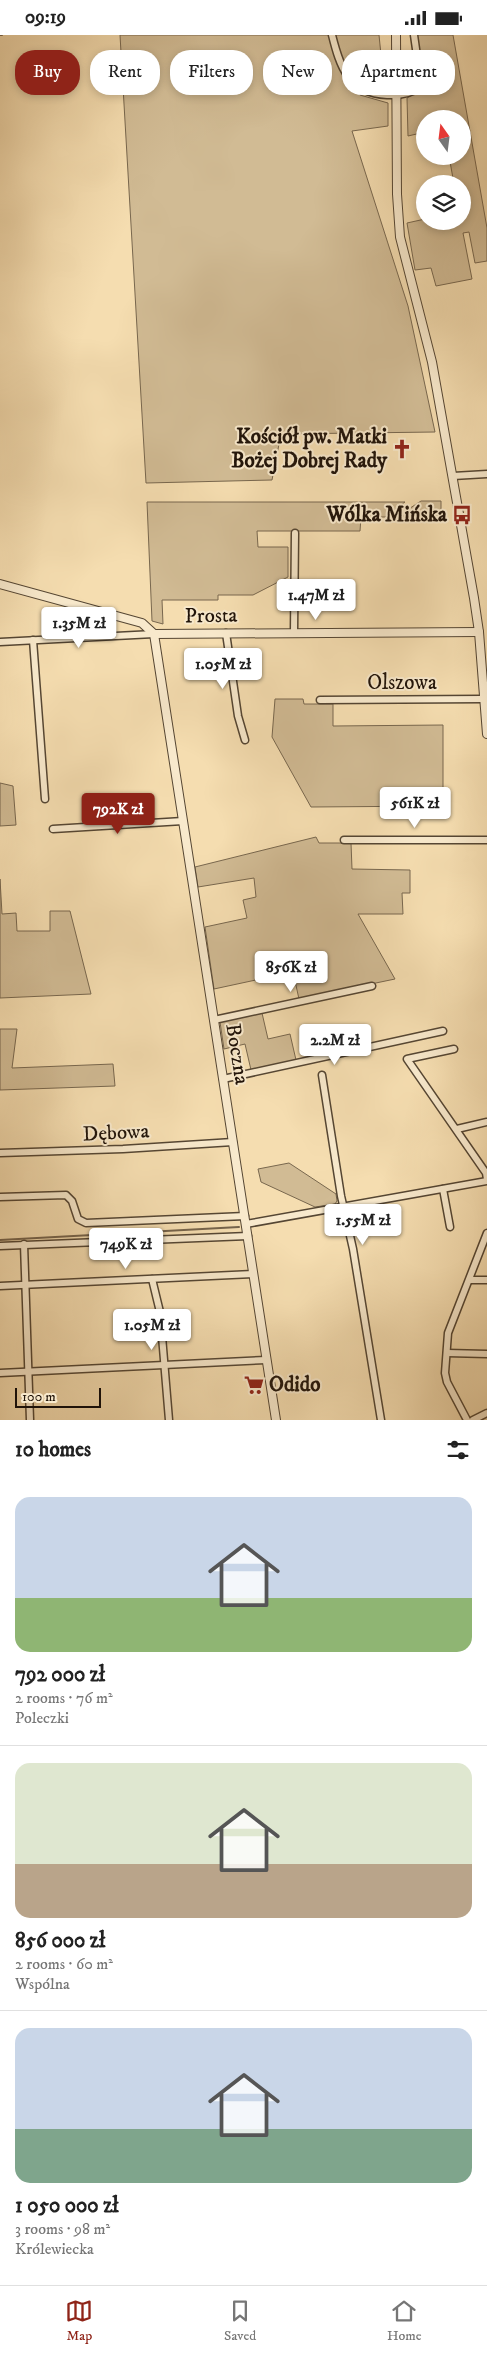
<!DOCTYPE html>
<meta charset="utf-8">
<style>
body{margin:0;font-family:"IM FELL DW Pica",serif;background:#f6f6f6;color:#222;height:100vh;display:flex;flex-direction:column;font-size:19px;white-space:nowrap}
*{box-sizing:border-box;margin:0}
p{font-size:16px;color:#767676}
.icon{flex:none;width:28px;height:28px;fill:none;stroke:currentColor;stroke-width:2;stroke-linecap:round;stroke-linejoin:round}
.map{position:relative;height:1385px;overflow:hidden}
.details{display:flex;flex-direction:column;background:#fff;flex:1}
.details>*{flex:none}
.guide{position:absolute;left:15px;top:15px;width:458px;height:45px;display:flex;gap:10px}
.needle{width:32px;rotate:346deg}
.controls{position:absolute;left:416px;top:75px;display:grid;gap:10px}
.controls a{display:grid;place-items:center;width:55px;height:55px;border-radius:50%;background:#fff;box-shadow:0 2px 8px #0003;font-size:25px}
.scale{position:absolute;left:15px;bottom:12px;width:86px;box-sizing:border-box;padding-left:5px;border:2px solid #201309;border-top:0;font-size:14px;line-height:18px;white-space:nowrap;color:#201309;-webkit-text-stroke:4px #f8e9cc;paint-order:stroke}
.price{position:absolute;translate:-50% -42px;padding:0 11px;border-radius:5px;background:#fff;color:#222;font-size:16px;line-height:32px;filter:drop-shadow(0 1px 2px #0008)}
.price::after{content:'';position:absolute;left:50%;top:30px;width:15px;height:11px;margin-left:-8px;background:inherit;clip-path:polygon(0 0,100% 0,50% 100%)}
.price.selected{background:#8f2418;color:#fff}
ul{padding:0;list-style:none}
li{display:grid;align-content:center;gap:10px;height:265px;padding:0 15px}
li+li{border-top:1px solid #e0e0e0}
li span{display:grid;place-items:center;height:155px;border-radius:15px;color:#555}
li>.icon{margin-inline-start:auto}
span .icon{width:90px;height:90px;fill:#fffc;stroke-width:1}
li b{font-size:21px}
h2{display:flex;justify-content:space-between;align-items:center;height:60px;padding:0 15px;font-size:21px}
.chip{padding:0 18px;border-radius:20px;background:#fff;box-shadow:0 2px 8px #0003;font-size:18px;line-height:45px}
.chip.selected{background:#8f2418;color:#fff}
.status{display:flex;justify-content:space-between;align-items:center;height:35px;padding:0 25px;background:#fff;direction:ltr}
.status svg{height:14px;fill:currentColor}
.menu{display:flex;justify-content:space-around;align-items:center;height:70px;border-top:1px solid #e0e0e0;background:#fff;font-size:14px;color:#767676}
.menu a{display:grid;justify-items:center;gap:2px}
.menu .selected{color:#8f2418}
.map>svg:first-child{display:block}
.green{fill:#d1bb94;stroke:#78674e}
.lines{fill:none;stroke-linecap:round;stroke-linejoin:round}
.stream{stroke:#75634b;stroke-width:2}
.minor-casing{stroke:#554633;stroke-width:9}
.tertiary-casing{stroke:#554633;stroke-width:10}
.minor{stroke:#f8e9cc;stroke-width:6}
.tertiary{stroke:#f8e9cc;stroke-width:8}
.labels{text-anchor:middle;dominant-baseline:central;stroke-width:4;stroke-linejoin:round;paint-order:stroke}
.poi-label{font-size:21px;font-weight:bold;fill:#201309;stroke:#f8e9cc;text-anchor:end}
.street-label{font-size:21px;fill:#201309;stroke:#f8e9cc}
</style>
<div class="status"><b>09:19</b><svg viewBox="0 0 49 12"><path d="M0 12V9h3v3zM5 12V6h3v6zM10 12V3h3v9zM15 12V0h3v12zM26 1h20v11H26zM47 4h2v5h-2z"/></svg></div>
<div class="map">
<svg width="487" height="1385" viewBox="0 0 487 1385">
<rect width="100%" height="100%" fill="#f5ddb0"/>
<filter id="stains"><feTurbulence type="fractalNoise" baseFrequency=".004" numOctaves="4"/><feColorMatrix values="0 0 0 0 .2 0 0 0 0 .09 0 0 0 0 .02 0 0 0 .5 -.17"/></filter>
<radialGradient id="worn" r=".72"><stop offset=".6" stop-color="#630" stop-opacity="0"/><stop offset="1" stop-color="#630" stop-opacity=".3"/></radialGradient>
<g class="green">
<polygon points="120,0 379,0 384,50 363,48 360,60 388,68 388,91 352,96 408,271 435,397 281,399 272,445 146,448"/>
<path d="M 416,0 L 453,0 L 487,193 L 487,226 L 475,228 L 469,197 L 463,198 L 472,244 L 436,251 L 431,233 L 415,235 L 407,188 L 425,184 L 425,186 L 462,186 L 462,149 L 454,149 L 449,121 L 462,121 L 462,84 L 425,84 L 425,97 L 408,101 L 407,63 C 432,52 419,21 416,0 Z"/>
<polygon points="421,466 441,466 441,481 398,481"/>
<polygon points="147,467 405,467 385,482 361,482 360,496 257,496 258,512 288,512 288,542 253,560 218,560 218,565 162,565 163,589 152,586"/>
<polygon points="275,664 303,664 304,669 333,669 333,691 443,690 443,771 311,772 272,702"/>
<polygon points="0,748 13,751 16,790 0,791"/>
<polygon points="316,802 319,808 351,808 352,834 410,835 410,858 402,858 403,879 358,879 395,944 299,964 293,937 214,954 205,892 247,883 243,865 256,862 254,843 198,852 195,832"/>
<polygon points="0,844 2,879 16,878 17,896 50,896 50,876 70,876 91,959 0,963"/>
<polygon points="262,978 268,1004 290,999 296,1025 251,1035 245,1009 224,1014 220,987"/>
<polygon points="0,994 17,994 12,1033 113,1029 115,1051 0,1055"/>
<polygon points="289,1128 336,1159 337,1166 335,1169 315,1172 261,1147 258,1134"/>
</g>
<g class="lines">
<g class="stream">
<polyline points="0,0 2,0"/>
<polyline points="0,1205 239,1192"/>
</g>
<defs>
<g id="minor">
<path d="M 332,0 C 340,32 348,58 387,60 C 396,60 405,60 413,56 L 420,42 L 414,0"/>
<polyline points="453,441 487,439"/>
<polyline points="294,597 295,498"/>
<polyline points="226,598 238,681 245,705"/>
<polyline points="33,605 45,764"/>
<polyline points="0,607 154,599"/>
<polyline points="320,665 483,664"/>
<polyline points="53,794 183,786"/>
<polyline points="344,805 487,805"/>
<polyline points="214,985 372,951"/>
<polyline points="454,1014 407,1024 486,1138 487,1144"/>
<polyline points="322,1040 341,1161 353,1214 381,1385"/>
<polyline points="223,1044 443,996"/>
<polyline points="457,1094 487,1087"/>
<polyline points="0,1118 123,1114 233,1107"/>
<polyline points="443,1154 450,1192"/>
<polyline points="0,1162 66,1160 72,1166 78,1184 86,1188 245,1181"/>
<polyline points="246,1189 487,1146"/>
<polyline points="24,1209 30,1385"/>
<polyline points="0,1211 248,1201"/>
<polyline points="152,1244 160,1277 169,1385"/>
<polyline points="470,1245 487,1245"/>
<polyline points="0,1251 253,1239"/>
<polyline points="447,1318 487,1319"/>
<polyline points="0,1338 266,1325"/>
<polyline points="467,1385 447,1347 445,1338 448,1298 487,1198"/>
<polyline points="473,1385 487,1378"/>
</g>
<g id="tertiary">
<polyline points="396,0 397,159 400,202 432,327 474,563 479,597 487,699"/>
<polyline points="0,549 142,588 154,599 276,1385"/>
<polyline points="154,599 479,597"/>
</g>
</defs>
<use href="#minor" class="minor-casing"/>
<use href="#tertiary" class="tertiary-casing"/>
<use href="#minor" class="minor"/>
<use href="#tertiary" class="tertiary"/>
</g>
<defs>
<symbol id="church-bare" viewBox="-9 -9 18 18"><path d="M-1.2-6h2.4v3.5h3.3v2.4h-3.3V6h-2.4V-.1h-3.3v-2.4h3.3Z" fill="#8f2418" stroke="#f8e9cc" stroke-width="2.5" paint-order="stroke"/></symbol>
<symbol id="bus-bare" viewBox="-9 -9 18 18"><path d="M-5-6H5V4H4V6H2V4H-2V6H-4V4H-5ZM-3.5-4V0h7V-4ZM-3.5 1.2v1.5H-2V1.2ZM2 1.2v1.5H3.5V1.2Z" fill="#8f2418" stroke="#f8e9cc" stroke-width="2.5" paint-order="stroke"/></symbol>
<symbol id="supermarket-bare" viewBox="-9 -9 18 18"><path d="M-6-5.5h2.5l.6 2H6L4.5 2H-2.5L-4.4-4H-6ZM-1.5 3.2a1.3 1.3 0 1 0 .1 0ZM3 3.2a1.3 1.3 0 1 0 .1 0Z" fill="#8f2418" stroke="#f8e9cc" stroke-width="2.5" paint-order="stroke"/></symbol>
</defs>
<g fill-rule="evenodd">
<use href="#church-bare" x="388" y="400" width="28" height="28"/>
<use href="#bus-bare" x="448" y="466" width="28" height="28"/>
<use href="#supermarket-bare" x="240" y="1336" width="28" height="28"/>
</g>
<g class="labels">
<g class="poi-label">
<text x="387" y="402">Kościół pw. Matki<tspan x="387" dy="24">Bożej Dobrej Rady</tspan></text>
<text x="447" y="480">Wólka Mińska</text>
<text x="269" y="1350" text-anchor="start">Odido</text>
</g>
<g class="street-label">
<text transform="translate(211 581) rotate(-1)">Prosta</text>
<text x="402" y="648">Olszowa</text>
<text transform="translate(237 1019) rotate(81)">Boczna</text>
<text transform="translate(116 1098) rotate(-3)">Dębowa</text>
</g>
</g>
<rect width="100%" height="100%" filter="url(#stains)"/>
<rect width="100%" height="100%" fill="url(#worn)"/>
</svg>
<div class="controls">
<a><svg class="needle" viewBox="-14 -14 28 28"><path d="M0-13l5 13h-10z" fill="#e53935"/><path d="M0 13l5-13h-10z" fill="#767676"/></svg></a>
<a><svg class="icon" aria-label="layers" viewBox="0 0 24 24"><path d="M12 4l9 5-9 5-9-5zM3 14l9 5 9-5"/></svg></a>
</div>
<div class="scale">100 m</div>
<b class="price" style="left:316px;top:586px">1.47M zł</b>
<b class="price" style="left:79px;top:614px">1.35M zł</b>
<b class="price" style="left:223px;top:655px">1.05M zł</b>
<b class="price" style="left:415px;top:794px">561K zł</b>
<b class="price selected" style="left:118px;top:800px">792K zł</b>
<b class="price" style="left:291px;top:958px">856K zł</b>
<b class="price" style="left:335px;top:1031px">2.2M zł</b>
<b class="price" style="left:363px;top:1211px">1.55M zł</b>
<b class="price" style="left:126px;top:1235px">749K zł</b>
<b class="price" style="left:152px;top:1316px">1.05M zł</b>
<div class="guide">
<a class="chip selected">Buy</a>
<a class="chip">Rent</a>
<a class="chip">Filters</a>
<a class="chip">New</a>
<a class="chip">Apartment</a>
</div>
</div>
<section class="details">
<h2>10 homes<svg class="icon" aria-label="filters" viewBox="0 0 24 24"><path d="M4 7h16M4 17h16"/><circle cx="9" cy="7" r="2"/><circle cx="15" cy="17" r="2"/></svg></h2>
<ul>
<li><span style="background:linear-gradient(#c9d6e8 65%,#8fb573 0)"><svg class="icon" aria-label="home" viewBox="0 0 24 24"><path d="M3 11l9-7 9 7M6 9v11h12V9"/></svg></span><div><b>792 000 zł</b><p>2 rooms · 76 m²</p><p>Poleczki</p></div></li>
<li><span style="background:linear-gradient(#dfe7d0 65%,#b9a48a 0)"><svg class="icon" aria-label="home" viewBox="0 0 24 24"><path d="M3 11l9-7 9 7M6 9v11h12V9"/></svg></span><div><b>856 000 zł</b><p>2 rooms · 60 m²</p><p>Wspólna</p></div></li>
<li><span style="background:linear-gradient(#c9d6e8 65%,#7fa58c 0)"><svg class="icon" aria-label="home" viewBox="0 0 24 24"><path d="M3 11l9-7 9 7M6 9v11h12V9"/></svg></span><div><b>1 050 000 zł</b><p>3 rooms · 98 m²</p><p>Królewiecka</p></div></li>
</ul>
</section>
<nav class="menu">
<a class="selected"><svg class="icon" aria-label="map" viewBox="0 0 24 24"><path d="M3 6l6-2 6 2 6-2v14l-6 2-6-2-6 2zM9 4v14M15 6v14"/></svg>Map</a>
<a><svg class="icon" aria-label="saved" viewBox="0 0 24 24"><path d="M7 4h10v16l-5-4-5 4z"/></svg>Saved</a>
<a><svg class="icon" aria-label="home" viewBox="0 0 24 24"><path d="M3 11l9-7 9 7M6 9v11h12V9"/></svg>Home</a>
</nav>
